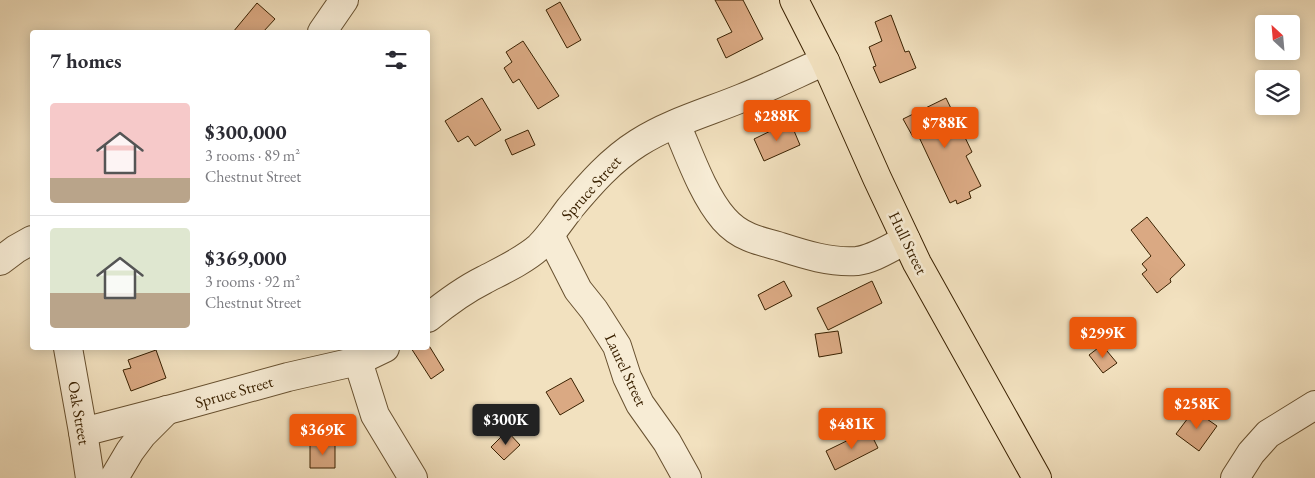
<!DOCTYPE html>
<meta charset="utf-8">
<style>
body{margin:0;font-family:"EB Garamond",serif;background:#f2f2f3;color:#2b2b33;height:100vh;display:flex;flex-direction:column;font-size:19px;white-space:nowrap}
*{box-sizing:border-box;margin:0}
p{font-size:16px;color:#7c7c81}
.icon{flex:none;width:28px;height:28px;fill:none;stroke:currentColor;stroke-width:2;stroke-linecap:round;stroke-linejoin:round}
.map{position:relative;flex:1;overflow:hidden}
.panel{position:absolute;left:30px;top:30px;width:400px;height:320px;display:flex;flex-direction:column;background:#fff;border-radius:5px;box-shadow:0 2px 12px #0003}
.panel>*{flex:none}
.needle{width:32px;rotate:334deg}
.fabs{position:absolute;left:1255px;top:15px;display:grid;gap:10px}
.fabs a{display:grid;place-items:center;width:45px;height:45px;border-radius:5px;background:#fff;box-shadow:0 2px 12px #0003;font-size:25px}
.price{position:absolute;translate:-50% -42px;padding:0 11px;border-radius:5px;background:#ea580c;color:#fff;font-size:16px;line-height:32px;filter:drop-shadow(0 1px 2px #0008)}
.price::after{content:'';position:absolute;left:50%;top:30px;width:15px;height:11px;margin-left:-8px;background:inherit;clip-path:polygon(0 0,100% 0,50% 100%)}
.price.current{background:#222;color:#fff}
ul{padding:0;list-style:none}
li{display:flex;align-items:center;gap:15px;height:125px;padding:0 20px}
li+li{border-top:1px solid #e1e1e2}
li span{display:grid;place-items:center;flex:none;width:140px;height:100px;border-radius:5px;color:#555}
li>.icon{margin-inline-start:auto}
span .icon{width:60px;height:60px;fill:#fffc;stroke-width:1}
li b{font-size:21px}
h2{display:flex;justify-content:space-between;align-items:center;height:60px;padding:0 20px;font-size:21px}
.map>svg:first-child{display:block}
.building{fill:#daa983;stroke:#3a2101}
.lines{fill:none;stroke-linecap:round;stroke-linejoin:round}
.minor-casing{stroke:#685130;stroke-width:30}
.major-casing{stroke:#3a2101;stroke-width:30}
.minor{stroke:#f7ecd5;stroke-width:28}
.major{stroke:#f2e1bf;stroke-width:28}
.labels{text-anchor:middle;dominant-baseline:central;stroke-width:5;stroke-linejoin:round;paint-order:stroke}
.street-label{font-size:16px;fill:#3a2101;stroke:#f7ecd5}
</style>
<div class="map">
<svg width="1315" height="478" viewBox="0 0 1315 478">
<rect width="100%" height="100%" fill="#f2e1bf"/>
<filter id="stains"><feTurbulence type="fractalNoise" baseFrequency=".004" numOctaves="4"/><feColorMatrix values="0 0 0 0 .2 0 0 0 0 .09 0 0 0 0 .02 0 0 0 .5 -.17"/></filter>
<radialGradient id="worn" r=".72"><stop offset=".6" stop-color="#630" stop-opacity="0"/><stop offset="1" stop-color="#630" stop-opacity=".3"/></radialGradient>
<g class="building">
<polygon points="715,0 743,0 763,39 726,58 717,39 732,32"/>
<polygon points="560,2 581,40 567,48 546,10"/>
<polygon points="257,3 275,19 263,32 233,32"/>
<polygon points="891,15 905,52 909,51 916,68 880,83 873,67 876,66 869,47 882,41 875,22"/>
<polygon points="523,41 559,96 538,109 519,79 513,83 504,68 512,62 506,52"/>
<polygon points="482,98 501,130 475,146 468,136 458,142 445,121"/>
<polygon points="946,98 972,152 966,156 981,186 969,192 971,198 957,204 956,200 950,203 918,135 913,137 903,119"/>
<polygon points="785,124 787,128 792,126 800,145 764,161 754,139"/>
<polygon points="528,130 535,145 512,155 505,140"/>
<polygon points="1147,217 1185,265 1170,279 1171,282 1157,293 1142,274 1147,270 1142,264 1151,256 1131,230"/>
<polygon points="784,281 792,296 765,310 758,295"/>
<polygon points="872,281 882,303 828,330 817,308"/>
<polygon points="838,331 842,353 819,357 815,334"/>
<polygon points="428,344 444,370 431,379 411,348 428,348"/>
<polygon points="1102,345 1117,363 1103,373 1089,355"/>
<polygon points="156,350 166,378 131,391 123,370 131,368 128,360"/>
<polygon points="571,378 584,401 560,415 546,392"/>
<polygon points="1194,410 1217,426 1199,451 1176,434"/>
<polygon points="869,430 878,448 835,470 826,451"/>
<polygon points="507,431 520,445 504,460 491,447"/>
<polygon points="335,443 335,468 310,468 310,444"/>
</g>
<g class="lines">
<defs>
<g id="minor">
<polyline points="322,32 344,0"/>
<path d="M 676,124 C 689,154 703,195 724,219 C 731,227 739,233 749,237 C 758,241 768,243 778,246 C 803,254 830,263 857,261 C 874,259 891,247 906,240"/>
<polyline points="550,235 578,290 594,310 617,346 627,377 640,404 667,442 687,478"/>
<polyline points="0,261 16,249 32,240"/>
<path d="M 428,318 C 445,304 464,290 484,280 C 503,270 523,261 539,247 C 551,235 560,221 570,208 C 590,184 611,160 638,143 C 669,123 708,112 742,98 C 770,87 798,73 825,61"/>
<polyline points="68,348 83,432 90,478"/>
<polyline points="358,361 375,415 413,478"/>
<polyline points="83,432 179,407 288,377 358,361 385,348"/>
<polyline points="114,478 130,451 142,435 167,410"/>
<polyline points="1235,478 1251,453 1268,434 1315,405"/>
</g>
<polyline id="major" points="794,0 825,61 877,178 917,263 1037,478"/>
</defs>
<use href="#minor" class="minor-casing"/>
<use href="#major" class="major-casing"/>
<use href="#minor" class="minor"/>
<use href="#major" class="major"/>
</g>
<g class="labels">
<g class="street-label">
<text transform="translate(591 188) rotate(-48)">Spruce Street</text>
<text transform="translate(908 243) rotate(64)">Hull Street</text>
<text transform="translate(626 370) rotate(65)">Laurel Street</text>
<text transform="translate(234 392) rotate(-16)">Spruce Street</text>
<text transform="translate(79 413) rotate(80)">Oak Street</text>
</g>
</g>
<rect width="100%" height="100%" filter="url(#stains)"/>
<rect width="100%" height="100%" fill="url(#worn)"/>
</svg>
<div class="fabs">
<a><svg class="needle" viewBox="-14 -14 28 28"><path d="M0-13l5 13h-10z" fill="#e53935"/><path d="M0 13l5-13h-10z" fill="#7c7c81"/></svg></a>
<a><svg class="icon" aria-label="layers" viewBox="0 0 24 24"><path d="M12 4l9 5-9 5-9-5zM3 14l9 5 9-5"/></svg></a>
</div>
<b class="price" style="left:777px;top:142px">$288K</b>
<b class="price" style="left:945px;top:149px">$788K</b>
<b class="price" style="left:1103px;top:359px">$299K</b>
<b class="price" style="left:1197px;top:430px">$258K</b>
<b class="price current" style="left:506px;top:446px">$300K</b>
<b class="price" style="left:852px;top:450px">$481K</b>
<b class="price" style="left:323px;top:456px">$369K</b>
<section class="panel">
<h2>7 homes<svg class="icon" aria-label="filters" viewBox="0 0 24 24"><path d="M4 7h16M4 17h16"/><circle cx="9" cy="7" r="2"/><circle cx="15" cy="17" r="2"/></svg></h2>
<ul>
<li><span style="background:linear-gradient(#f6c9c9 75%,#b9a48a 0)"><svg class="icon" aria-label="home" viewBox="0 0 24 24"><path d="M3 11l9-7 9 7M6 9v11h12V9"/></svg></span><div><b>$300,000</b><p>3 rooms · 89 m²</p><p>Chestnut Street</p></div></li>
<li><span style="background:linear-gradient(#dfe7d0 65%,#b9a48a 0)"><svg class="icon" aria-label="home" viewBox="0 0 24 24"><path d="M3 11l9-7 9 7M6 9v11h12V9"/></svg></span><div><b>$369,000</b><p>3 rooms · 92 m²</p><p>Chestnut Street</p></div></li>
</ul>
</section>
</div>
